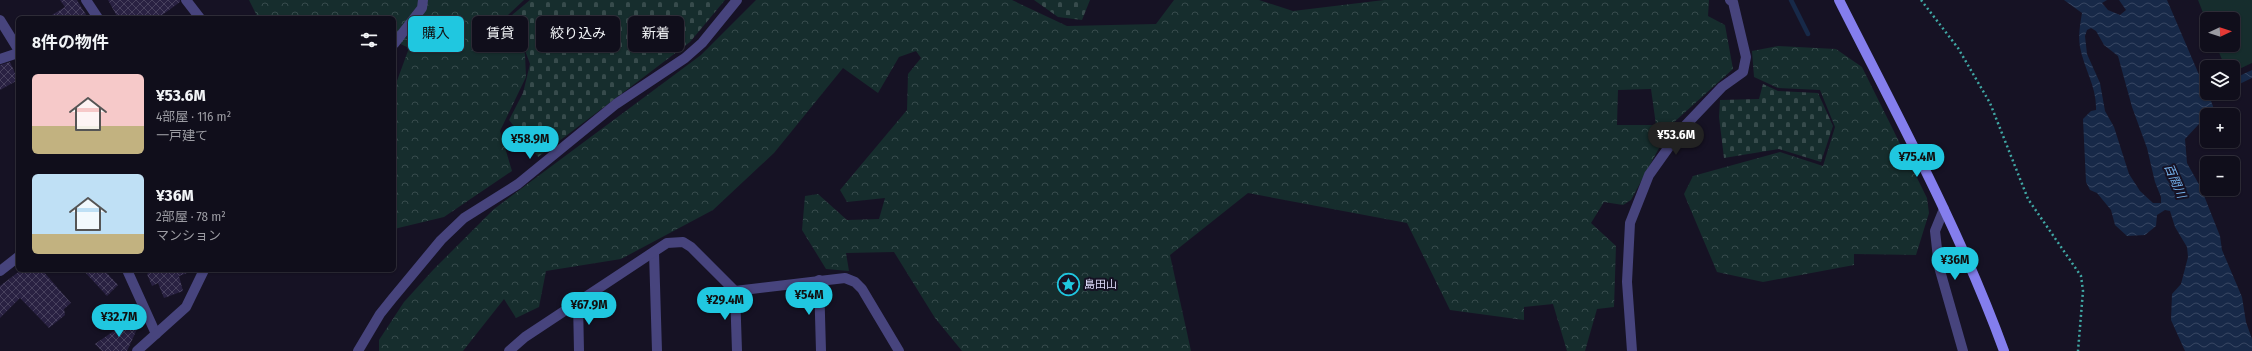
<!DOCTYPE html>
<html lang="ja">
<meta charset="utf-8">
<style>
body{margin:0;font-family:"Fira Sans Condensed","Noto Sans JP",sans-serif;background:#191724;color:#f1f3f6;height:100vh;display:flex;flex-direction:column;font-size:15px;white-space:nowrap}
*{box-sizing:border-box;margin:0}
p{font-size:13px;color:#9c9ca3}
.icon{flex:none;width:22px;height:22px;fill:none;stroke:currentColor;stroke-width:2;stroke-linecap:round;stroke-linejoin:round}
.map{position:relative;flex:1;overflow:hidden}
.panel{position:absolute;left:16px;top:16px;width:380px;height:256px;display:flex;flex-direction:column;background:#100e1b;border-radius:6px;box-shadow:0 1px 3px #0004,0 0 0 1px #302e3a}
.panel>*{flex:none}
.banner{position:absolute;left:408px;top:16px;width:380px;height:36px;display:flex;gap:8px}
.needle{width:26px;rotate:86deg}
.fabs{position:absolute;left:2200px;top:12px;display:grid;gap:8px}
.fabs a{display:grid;place-items:center;width:40px;height:40px;border-radius:6px;background:#100e1b;box-shadow:0 1px 3px #0004,0 0 0 1px #302e3a;font-size:20px}
.price{position:absolute;translate:-50% -34px;padding:0 9px;border-radius:14px;background:#20c7e0;color:#111;font-size:13px;line-height:26px;filter:drop-shadow(0 1px 2px #0008)}
.price::after{content:'';position:absolute;left:50%;top:24px;width:12px;height:9px;margin-left:-6px;background:inherit;clip-path:polygon(0 0,100% 0,50% 100%)}
.price.selected{background:#222;color:#fff}
ul{padding:0;list-style:none}
li{display:flex;align-items:center;gap:12px;height:100px;padding:0 16px}
li span{display:grid;place-items:center;flex:none;width:112px;height:80px;border-radius:6px;color:#555}
li>.icon{margin-inline-start:auto}
span .icon{width:48px;height:48px;fill:#fffc;stroke-width:1}
li b{font-size:17px}
h2{display:flex;justify-content:space-between;align-items:center;height:48px;padding:0 16px;font-size:17px}
.chip{padding:0 14px;border-radius:6px;background:#100e1b;box-shadow:0 1px 3px #0004,0 0 0 1px #302e3a;font-size:14px;line-height:36px}
.chip.selected{background:#20c7e0;color:#111}
.map>svg:first-child{display:block}
.forest{fill:url(#forest-crowns);fill-rule:evenodd}
.cemetery{fill:url(#cemetery-stones)}
.park{fill:#162d2d}
.water{fill:url(#water-waves);fill-rule:evenodd}
.lines{fill:none;stroke-linecap:round;stroke-linejoin:round}
.stream{stroke:#172948;stroke-width:4.5}
.building{fill:url(#building-cross-hatch)}
.path{stroke:#40a8a5;stroke-width:2.5;stroke-dasharray:2 3;stroke-linecap:butt}
.street{stroke:#47447d;stroke-width:10}
.secondary{stroke:#847eed;stroke-width:10}
.labels{text-anchor:middle;dominant-baseline:central;stroke-width:4;stroke-linejoin:round;paint-order:stroke}
.poi-label{font-size:11px;fill:#dfdafa;stroke:#161224;text-anchor:start}
.water-label{font-size:12px;font-style:italic;fill:#76b2ec;stroke:#161224}
</style>
<div class="map">
<svg width="2252" height="351" viewBox="0 0 2252 351">
<defs>
<pattern id="forest-crowns" width="20" height="18" patternUnits="userSpaceOnUse"><rect width="20" height="18" fill="#162d2d"/><path d="M2 6a3 3 0 1 1 6 0M12 15a3 3 0 1 1 6 0" fill="none" stroke="#374b4c"/></pattern>
<pattern id="cemetery-stones" width="16" height="16" patternUnits="userSpaceOnUse"><rect width="16" height="16" fill="#162d2d"/><path d="M2 7V4a2 2 0 0 1 4 0v3zM10 15v-3a2 2 0 0 1 4 0v3z" fill="#374b4c"/></pattern>
<pattern id="water-waves" width="16" height="10" patternUnits="userSpaceOnUse"><rect width="16" height="10" fill="#172948"/><path d="M0 5q4-4 8 0t8 0" fill="none" stroke="#384763"/></pattern>
<pattern id="building-cross-hatch" width="8" height="8" patternUnits="userSpaceOnUse"><rect width="8" height="8" fill="#292142"/><path d="M0 0l8 8M0 8l8-8" fill="none" stroke="#48415e"/></pattern>
</defs>
<rect width="100%" height="100%" fill="#161224"/>
<g class="forest">
<polygon points="249,0 524,0 508,15 525,54 526,77 500,131 512,171 444,217 394,229 394,89 409,48 394,41 394,18 258,18"/>
<path d="M 756,0 L 1012,0 L 1067,26 L 1156,24 L 1174,0 L 1259,0 L 1293,11 L 1384,0 L 1709,0 L 1708,16 L 1725,25 L 1733,69 L 1672,124 L 1631,200 L 1623,205 L 1604,202 L 1591,223 L 1616,246 L 1614,307 L 1597,309 L 1585,351 L 1567,351 L 1553,304 L 1524,307 L 1524,320 L 1450,310 L 1407,223 L 1248,193 L 1170,255 L 1191,351 L 962,351 L 935,318 L 894,252 L 846,253 L 849,271 L 826,269 L 802,230 L 805,196 L 818,194 L 847,220 L 879,219 L 885,198 L 847,202 L 840,190 L 907,110 L 908,74 L 921,58 L 916,51 L 899,57 L 878,93 L 843,68 L 774,153 L 713,210 L 621,259 L 546,271 L 539,307 L 516,318 L 504,299 L 463,351 L 379,351 L 379,340 L 404,302 L 433,270 L 494,209 L 701,55 ZM 1651,89 L 1656,125 L 1617,125 L 1618,90 Z"/>
<polygon points="1778,46 1836,49 1862,67 1927,198 1929,213 1916,255 1854,254 1854,265 1763,282 1717,272 1684,194 1693,176 1780,152 1823,166 1835,127 1820,90 1778,88 1754,77 1752,51"/>
</g>
<g class="cemetery">
<polygon points="530,0 725,0 690,42 538,157 509,120 523,93 530,64 512,15"/>
<polygon points="1034,0 1090,0 1082,20 1058,17"/>
<polygon points="1763,84 1778,91 1818,93 1833,126 1821,162 1779,149 1724,158 1719,117 1720,100 1759,99"/>
</g>
<polygon class="park" points="2198,0 2252,0 2252,63 2233,72 2233,67 2225,67 2216,45 2233,45 2233,19 2207,19 2207,23"/>
<g class="water">
<path d="M 2064,0 L 2107,0 L 2102,3 L 2108,10 L 2120,15 L 2126,10 L 2119,0 L 2167,0 L 2206,91 L 2220,93 L 2210,98 L 2216,115 L 2207,115 L 2207,123 L 2199,124 L 2185,139 L 2187,163 L 2201,188 L 2220,236 L 2222,250 L 2242,297 L 2246,322 L 2252,339 L 2252,351 L 2185,351 L 2171,320 L 2172,294 L 2181,284 L 2188,257 L 2187,247 L 2175,227 L 2170,211 L 2165,210 L 2157,215 L 2156,226 L 2145,235 L 2127,236 L 2115,225 L 2111,210 L 2097,193 L 2090,190 L 2086,182 L 2083,119 L 2091,111 L 2096,110 C 2097,87 2084,69 2080,47 C 2078,36 2080,25 2082,13 ZM 2091,28 L 2096,31 L 2104,45 L 2118,56 L 2132,107 L 2147,148 L 2155,182 L 2161,197 L 2161,203 L 2153,203 L 2140,191 L 2129,174 L 2114,127 L 2105,111 L 2100,83 L 2087,54 L 2085,36 L 2087,30 Z"/>
<polygon points="2252,70 2252,78 2233,87 2233,79"/>
</g>
<g class="lines">
<polyline class="stream" points="1791,0 1808,34"/>
</g>
<g class="building">
<polygon points="60,0 77,0 88,18 47,18 65,7"/>
<polygon points="108,0 180,0 180,2 158,18 118,18"/>
<polygon points="10,62 18,80 0,90 0,65"/>
<polygon points="21,270 42,270 71,303 64,309 65,315 49,328 20,298 0,318 0,286"/>
<polygon points="83,270 104,270 118,285 107,296"/>
<polygon points="153,270 190,270 190,272 179,276 183,291 164,298 158,283 152,286 147,274"/>
<polygon points="131,319 138,327 127,351 102,351 95,344"/>
</g>
<g class="lines">
<polyline class="path" points="1921,0 1958,48 1990,103 2028,199 2081,276 2083,291 2078,351"/>
<g class="street">
<polyline points="86,0 98,18"/>
<polyline points="186,0 200,18"/>
<polyline points="0,20 18,49"/>
<polyline points="394,44 422,8 423,0"/>
<polyline points="0,59 18,53"/>
<polyline points="1944,209 1935,231 1939,267 1963,351"/>
<polyline points="654,252 657,351"/>
<polyline points="127,270 156,334"/>
<polyline points="0,271 18,257"/>
<polyline points="819,280 821,351"/>
<polyline points="735,291 845,278 855,282 862,289 899,351"/>
<polyline points="578,302 579,351"/>
<polyline points="137,351 186,307 204,270"/>
<polyline points="358,351 380,314 392,299 441,240 464,218 518,184 616,104 685,58 702,43 737,0"/>
<polyline points="509,351 525,337 667,243 683,242 691,247 735,291 737,351"/>
<polyline points="1632,351 1627,282 1630,223 1649,175 1681,130 1722,87 1743,72 1746,57 1733,2 1730,0"/>
</g>
<path class="secondary" d="M 1839,0 C 1897,115 1960,230 2004,351"/>
</g>
<defs>
<symbol id="sight-ring" viewBox="-11 -11 22 22"><circle r="9.5" fill="#161224" stroke="#20c7e0" stroke-width="1.5"/><path d="M0-6L1.8-2.2L6-1.7L2.9 1.2L3.7 5.4L0 3.3L-3.7 5.4L-2.9 1.2L-6-1.7L-1.8-2.2Z" fill="#20c7e0"/></symbol>
</defs>
<g fill-rule="evenodd">
<use href="#sight-ring" x="1056" y="272" width="25" height="25"/>
</g>
<g class="labels">
<g class="poi-label">
<text x="1084" y="284">島田山</text>
</g>
<g class="water-label">
<text transform="translate(2175 181) rotate(67)">百間川</text>
</g>
</g>
</svg>
<div class="fabs">
<a><svg class="needle" viewBox="-14 -14 28 28"><path d="M0-13l5 13h-10z" fill="#e53935"/><path d="M0 13l5-13h-10z" fill="#9c9ca3"/></svg></a>
<a><svg class="icon" aria-label="layers" viewBox="0 0 24 24"><path d="M12 4l9 5-9 5-9-5zM3 14l9 5 9-5"/></svg></a>
<a>+</a>
<a>−</a>
</div>
<b class="price selected" style="left:1676px;top:156px">¥53.6M</b>
<b class="price" style="left:530px;top:160px">¥58.9M</b>
<b class="price" style="left:1917px;top:178px">¥75.4M</b>
<b class="price" style="left:1955px;top:281px">¥36M</b>
<b class="price" style="left:809px;top:316px">¥54M</b>
<b class="price" style="left:725px;top:321px">¥29.4M</b>
<b class="price" style="left:589px;top:326px">¥67.9M</b>
<b class="price" style="left:119px;top:338px">¥32.7M</b>
<div class="banner">
<a class="chip selected">購入</a>
<a class="chip">賃貸</a>
<a class="chip">絞り込み</a>
<a class="chip">新着</a>
</div>
<section class="panel">
<h2>8件の物件<svg class="icon" aria-label="filters" viewBox="0 0 24 24"><path d="M4 7h16M4 17h16"/><circle cx="9" cy="7" r="2"/><circle cx="15" cy="17" r="2"/></svg></h2>
<ul>
<li><span style="background:linear-gradient(#f6c9c9 65%,#c2b280 0)"><svg class="icon" aria-label="home" viewBox="0 0 24 24"><path d="M3 11l9-7 9 7M6 9v11h12V9"/></svg></span><div><b>¥53.6M</b><p>4部屋 · 116 m²</p><p>一戸建て</p></div></li>
<li><span style="background:linear-gradient(#bfe0f5 75%,#c2b280 0)"><svg class="icon" aria-label="home" viewBox="0 0 24 24"><path d="M3 11l9-7 9 7M6 9v11h12V9"/></svg></span><div><b>¥36M</b><p>2部屋 · 78 m²</p><p>マンション</p></div></li>
</ul>
</section>
</div>
